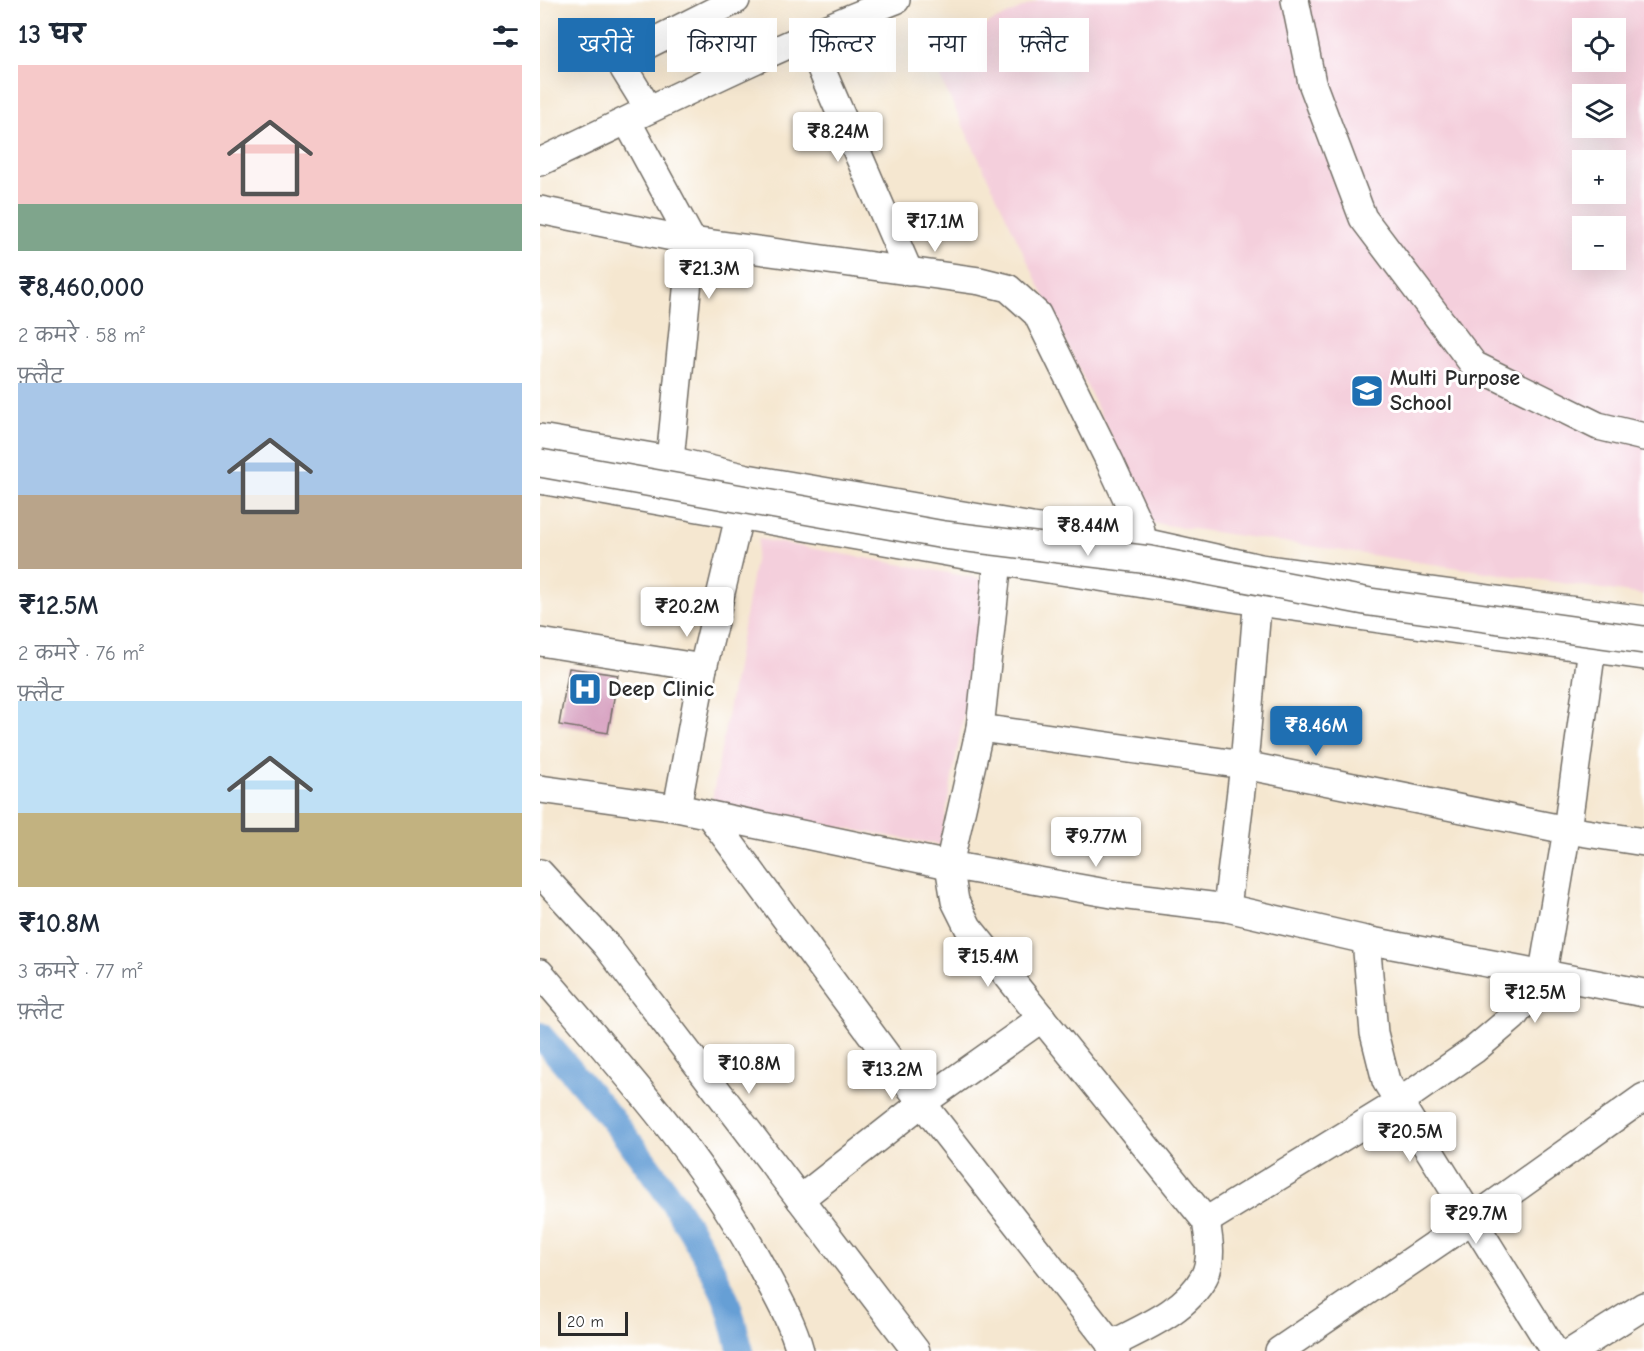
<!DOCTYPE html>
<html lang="hi">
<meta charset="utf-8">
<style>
body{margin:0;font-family:"Comic Neue","Playpen Sans Deva",sans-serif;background:#f2f2f3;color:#1f2937;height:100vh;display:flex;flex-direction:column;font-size:22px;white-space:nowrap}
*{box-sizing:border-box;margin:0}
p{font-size:20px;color:#747a83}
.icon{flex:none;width:33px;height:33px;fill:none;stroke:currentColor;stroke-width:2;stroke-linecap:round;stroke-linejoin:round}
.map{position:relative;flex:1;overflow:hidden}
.sheet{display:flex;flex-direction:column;background:#fff;width:540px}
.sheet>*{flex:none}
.banner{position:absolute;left:18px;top:18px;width:570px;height:54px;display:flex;gap:12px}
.fabs{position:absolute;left:1032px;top:18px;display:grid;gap:12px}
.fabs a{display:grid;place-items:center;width:54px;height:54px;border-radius:0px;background:#fff;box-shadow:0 6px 24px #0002;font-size:30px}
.scale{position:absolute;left:18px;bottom:15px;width:70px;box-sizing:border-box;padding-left:6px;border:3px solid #2b2b2b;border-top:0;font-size:16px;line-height:21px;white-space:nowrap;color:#2b2b2b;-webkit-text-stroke:4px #fff;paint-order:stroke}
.price{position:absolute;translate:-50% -51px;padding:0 14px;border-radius:6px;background:#fff;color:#222;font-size:20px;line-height:39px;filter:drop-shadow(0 2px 3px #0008)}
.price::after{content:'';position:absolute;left:50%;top:36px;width:18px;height:14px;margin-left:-9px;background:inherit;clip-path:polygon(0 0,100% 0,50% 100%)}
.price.on{background:#1f6fb2;color:#fff}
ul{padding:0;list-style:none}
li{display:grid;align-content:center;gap:12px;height:318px;padding:0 18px}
li span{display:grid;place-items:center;height:186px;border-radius:0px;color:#555}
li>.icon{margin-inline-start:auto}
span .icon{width:108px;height:108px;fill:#fffc;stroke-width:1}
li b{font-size:26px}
h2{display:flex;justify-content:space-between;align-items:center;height:72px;padding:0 18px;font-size:26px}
.tag{padding:0 21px;border-radius:0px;background:#fff;box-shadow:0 6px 24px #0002;font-size:21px;line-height:54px}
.tag.on{background:#1f6fb2;color:#fff}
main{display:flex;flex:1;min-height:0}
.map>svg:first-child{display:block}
.built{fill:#f4cfdc;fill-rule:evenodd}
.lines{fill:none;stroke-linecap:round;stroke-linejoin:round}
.canal{stroke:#669fd5;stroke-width:26}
.building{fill:#d59dbe}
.minor-casing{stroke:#726d65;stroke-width:30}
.minor{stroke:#fff;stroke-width:27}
.minor-bridge-casing{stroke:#726d65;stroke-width:30;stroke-linecap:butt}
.minor-bridge{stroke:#fff;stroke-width:27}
.labels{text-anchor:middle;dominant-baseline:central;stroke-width:6;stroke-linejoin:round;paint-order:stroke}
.poi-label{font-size:22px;font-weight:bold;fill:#2b2b2b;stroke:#fff;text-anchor:start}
</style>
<main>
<section class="sheet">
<h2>13 घर<svg class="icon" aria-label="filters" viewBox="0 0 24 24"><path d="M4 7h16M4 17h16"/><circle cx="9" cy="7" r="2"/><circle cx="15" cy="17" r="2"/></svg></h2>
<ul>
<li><span style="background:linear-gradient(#f6c9c9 75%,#7fa58c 0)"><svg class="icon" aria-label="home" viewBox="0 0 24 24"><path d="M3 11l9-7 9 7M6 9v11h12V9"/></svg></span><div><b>₹8,460,000</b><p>2 कमरे · 58 m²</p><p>फ़्लैट</p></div></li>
<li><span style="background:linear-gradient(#a9c7e8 60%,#b9a48a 0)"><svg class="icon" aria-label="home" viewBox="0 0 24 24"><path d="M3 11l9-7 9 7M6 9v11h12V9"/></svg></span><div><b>₹12.5M</b><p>2 कमरे · 76 m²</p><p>फ़्लैट</p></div></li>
<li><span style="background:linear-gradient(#bfe0f5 60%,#c2b280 0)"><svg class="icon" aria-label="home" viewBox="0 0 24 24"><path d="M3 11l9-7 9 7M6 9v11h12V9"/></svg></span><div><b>₹10.8M</b><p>3 कमरे · 77 m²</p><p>फ़्लैट</p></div></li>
</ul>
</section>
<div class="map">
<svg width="1104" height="1351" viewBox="0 0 1104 1351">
<rect width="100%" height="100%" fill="#fff"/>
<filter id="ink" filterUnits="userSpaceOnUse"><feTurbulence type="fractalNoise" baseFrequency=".0167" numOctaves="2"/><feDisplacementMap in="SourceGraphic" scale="12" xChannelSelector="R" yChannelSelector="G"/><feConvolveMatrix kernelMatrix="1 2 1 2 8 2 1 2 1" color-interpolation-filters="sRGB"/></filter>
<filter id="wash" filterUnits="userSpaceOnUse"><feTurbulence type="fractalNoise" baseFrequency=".008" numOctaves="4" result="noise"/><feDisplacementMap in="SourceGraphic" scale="24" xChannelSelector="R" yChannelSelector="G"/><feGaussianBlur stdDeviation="1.35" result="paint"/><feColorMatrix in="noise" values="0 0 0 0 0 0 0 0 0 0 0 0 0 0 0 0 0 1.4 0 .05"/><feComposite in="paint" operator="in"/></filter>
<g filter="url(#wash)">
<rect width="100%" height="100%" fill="#f5e7d0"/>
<g class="built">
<path d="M 499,0 L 1104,0 L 1104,595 L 612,523 L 388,52 ZM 1042,28 L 1076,28 L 1076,62 L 1042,62 ZM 1042,94 L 1076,94 L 1076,128 L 1042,128 ZM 1042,160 L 1076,160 L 1076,194 L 1042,194 ZM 1042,226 L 1076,226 L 1076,260 L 1042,260 Z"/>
<polygon points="219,539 448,580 400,845 171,805"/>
</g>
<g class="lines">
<path class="canal" d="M 0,1035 C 70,1114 140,1197 184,1294 C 192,1312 195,1333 201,1351"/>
</g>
<g id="blocks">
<polygon class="building" points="29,668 78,675 68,733 19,725"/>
</g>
</g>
<g filter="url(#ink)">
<use href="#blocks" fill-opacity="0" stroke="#726d65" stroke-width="1.5"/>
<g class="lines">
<defs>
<g id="minor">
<polyline points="755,0 772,83 823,218 934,365 1058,426 1104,437"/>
<polyline points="267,36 369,272"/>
<polyline points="108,108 84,69 87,55 196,0"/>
<polyline points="87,121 152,241 130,460 126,478"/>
<path d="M 0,162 C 118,106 234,47 356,0"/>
<polyline points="0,210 152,241 440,281 468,288 497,314 570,462 600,527 603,542"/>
<polyline points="0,438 130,460 207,478 492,527 603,542 720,568 1104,620"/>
<polyline points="0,480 458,561 719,602 1104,656"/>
<path d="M 458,561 L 440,728 L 409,865 L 415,901 L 428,927 L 666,1221 C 669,1239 673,1260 664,1277 C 646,1311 603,1328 570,1345"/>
<polyline points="0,642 163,668"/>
<polyline points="440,728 704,765 1027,830 1104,842"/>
<polyline points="0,789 137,808 409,865 572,894 687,908 826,940 1104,993"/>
<polyline points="137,808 163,668 203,500"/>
<polyline points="170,816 382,1103 576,1351"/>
<polyline points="0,873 66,945 376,1351"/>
<polyline points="687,908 704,765 719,584"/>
<polyline points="826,940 834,1033 846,1081 1014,1351"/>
<path d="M 0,973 C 81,1068 164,1158 222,1268 C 237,1296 252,1321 260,1351"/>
<polyline points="260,1199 382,1103 502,1018"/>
<polyline points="666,1221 858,1103 934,1050 973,1017 988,997 1003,972 1027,830 1052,648"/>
<polyline points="739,1351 933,1219 1104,1097"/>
<polyline points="1033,1351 1104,1306"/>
</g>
</defs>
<use href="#minor" class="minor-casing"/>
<use href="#minor" class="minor"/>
<defs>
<polyline id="minor-bridge" points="0,463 404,535 610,560 830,602 1104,640"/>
</defs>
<use href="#minor-bridge" class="minor-bridge-casing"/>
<use href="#minor-bridge" class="minor-bridge"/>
</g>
</g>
<defs>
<symbol id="school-square" viewBox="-11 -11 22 22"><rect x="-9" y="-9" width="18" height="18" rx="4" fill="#1f6fb2" stroke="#fff"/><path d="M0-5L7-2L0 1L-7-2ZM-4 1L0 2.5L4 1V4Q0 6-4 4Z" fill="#fff"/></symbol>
<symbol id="hospital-square" viewBox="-11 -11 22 22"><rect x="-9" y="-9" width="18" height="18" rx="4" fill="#1f6fb2" stroke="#fff"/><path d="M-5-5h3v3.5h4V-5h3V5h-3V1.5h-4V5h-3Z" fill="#fff"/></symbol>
</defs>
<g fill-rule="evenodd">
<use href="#school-square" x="808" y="372" width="38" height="38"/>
<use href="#hospital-square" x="26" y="670" width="38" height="38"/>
</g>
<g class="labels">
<g class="poi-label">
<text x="850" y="378">Multi Purpose<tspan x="850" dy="25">School</tspan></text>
<text x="68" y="689">Deep Clinic</text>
</g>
</g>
</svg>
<div class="fabs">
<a><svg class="icon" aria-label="locate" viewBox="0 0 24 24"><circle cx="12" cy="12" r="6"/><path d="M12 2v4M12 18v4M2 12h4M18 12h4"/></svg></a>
<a><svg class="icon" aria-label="layers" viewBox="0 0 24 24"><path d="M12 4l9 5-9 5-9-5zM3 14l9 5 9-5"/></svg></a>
<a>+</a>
<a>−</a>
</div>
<div class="scale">20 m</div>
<b class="price" style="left:298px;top:163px">₹8.24M</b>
<b class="price" style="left:395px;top:253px">₹17.1M</b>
<b class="price" style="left:169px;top:300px">₹21.3M</b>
<b class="price" style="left:548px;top:557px">₹8.44M</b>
<b class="price" style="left:147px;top:638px">₹20.2M</b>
<b class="price on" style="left:776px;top:757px">₹8.46M</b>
<b class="price" style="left:556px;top:868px">₹9.77M</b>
<b class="price" style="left:448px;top:988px">₹15.4M</b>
<b class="price" style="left:995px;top:1024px">₹12.5M</b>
<b class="price" style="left:209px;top:1095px">₹10.8M</b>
<b class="price" style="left:352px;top:1101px">₹13.2M</b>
<b class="price" style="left:870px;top:1163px">₹20.5M</b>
<b class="price" style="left:936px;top:1245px">₹29.7M</b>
<div class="banner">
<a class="tag on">खरीदें</a>
<a class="tag">किराया</a>
<a class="tag">फ़िल्टर</a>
<a class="tag">नया</a>
<a class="tag">फ़्लैट</a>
</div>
</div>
</main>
